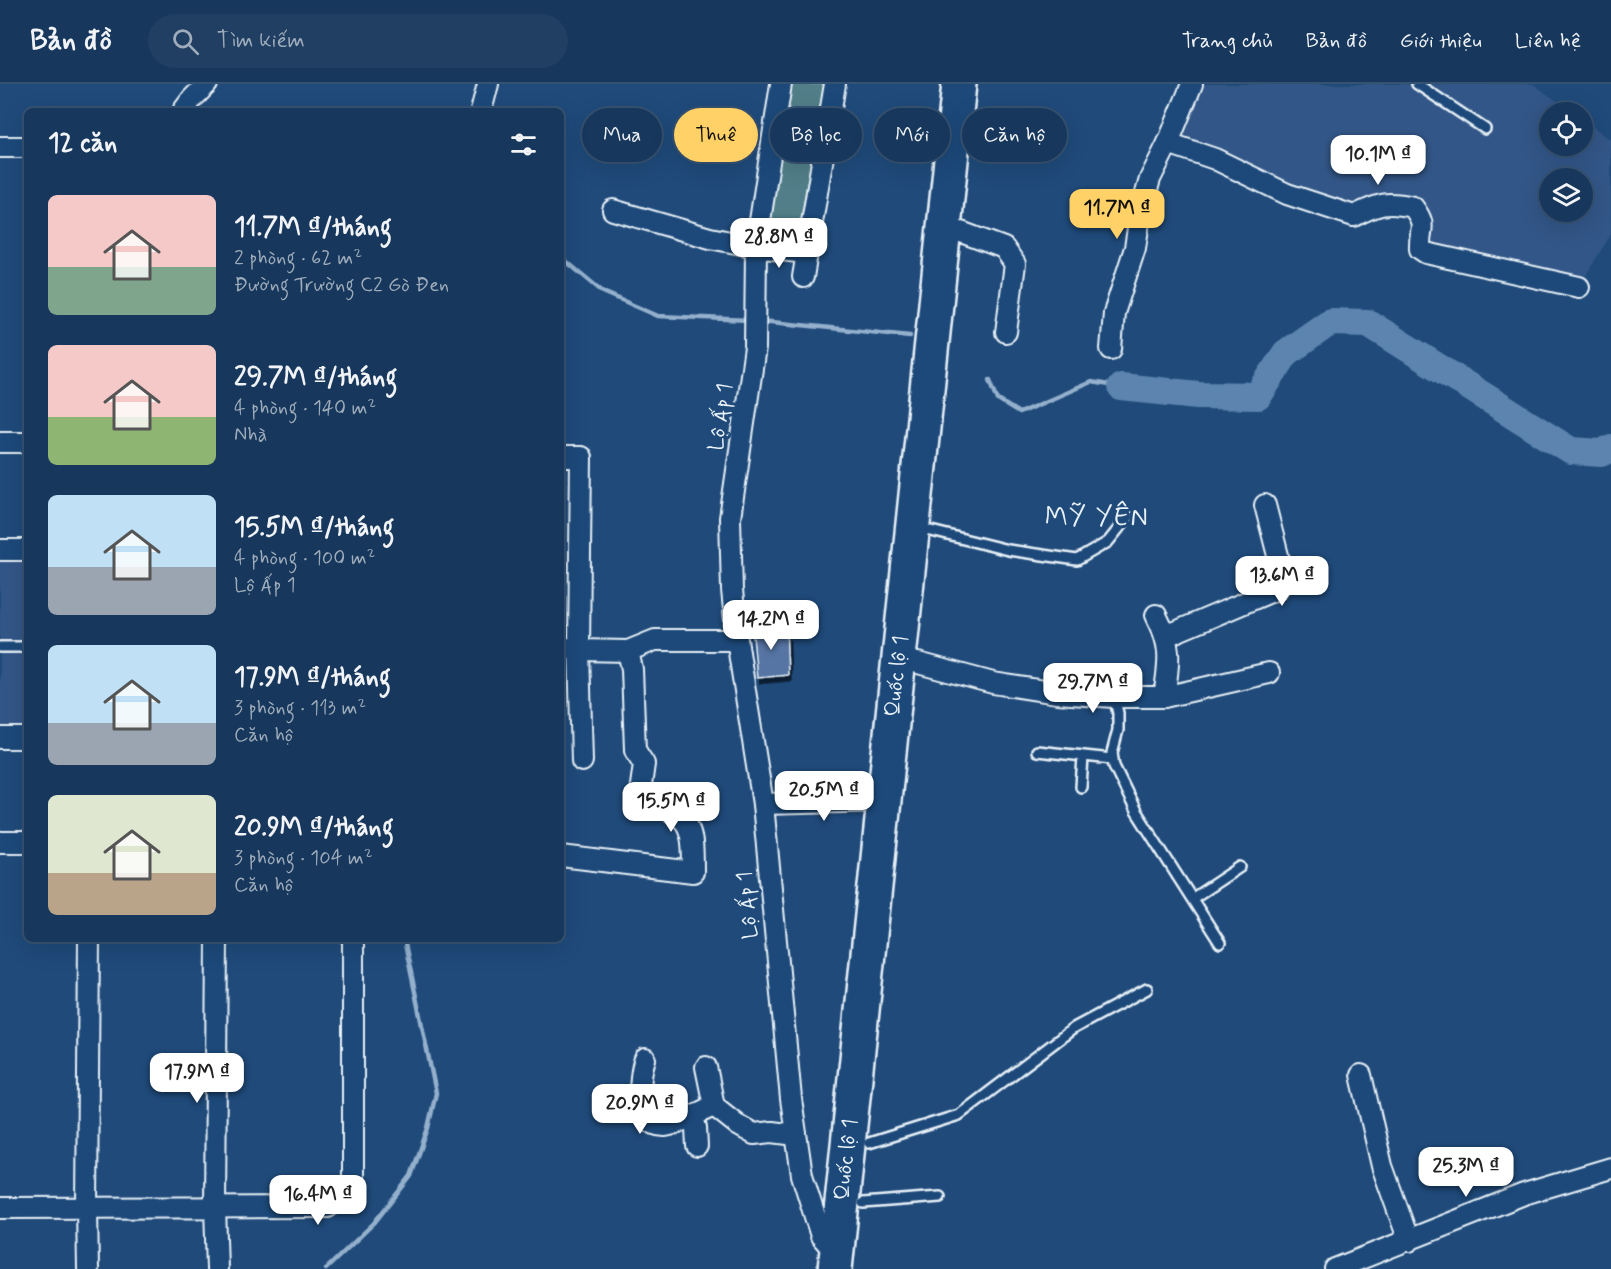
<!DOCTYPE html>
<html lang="vi">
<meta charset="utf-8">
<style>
body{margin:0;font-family:Mynerve,sans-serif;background:#203f62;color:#f1f3f6;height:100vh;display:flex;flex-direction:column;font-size:22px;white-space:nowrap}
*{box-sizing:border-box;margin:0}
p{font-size:20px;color:#9eacbb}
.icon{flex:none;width:33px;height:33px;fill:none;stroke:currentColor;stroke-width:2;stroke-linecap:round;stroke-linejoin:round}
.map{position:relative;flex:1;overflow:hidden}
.panel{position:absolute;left:24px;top:24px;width:540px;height:834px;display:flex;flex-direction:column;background:#17385c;border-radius:9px;box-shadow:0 6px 24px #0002,0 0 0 2px #365272}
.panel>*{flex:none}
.top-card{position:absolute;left:582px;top:24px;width:570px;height:54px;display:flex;gap:12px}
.tools{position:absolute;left:1539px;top:18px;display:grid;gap:12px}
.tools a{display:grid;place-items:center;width:54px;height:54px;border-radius:50%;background:#17385c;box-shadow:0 6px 24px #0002,0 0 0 2px #365272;font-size:30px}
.price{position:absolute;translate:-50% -51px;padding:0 14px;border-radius:12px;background:#fff;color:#222;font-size:20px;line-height:39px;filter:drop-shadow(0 2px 3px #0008)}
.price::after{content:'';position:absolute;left:50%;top:36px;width:18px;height:14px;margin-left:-9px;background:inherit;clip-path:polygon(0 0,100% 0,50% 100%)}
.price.selected{background:#ffd166;color:#111}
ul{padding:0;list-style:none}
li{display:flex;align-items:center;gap:18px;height:150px;padding:0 24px}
li span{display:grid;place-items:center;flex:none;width:168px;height:120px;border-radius:9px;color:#555}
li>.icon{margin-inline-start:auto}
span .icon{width:72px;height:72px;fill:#fffc;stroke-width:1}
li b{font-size:26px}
h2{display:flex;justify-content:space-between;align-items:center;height:72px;padding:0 24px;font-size:26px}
.pill{padding:0 21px;border-radius:27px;background:#17385c;box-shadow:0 6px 24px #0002,0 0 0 2px #365272;font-size:21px;line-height:54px}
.pill.selected{background:#ffd166;color:#111}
header{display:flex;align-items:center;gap:36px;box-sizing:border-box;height:84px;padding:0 30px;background:#17385c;border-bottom:2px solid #365272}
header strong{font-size:28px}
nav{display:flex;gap:33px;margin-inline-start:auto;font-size:21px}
.search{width:420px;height:54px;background:#203f62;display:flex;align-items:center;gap:15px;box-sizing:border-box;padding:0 21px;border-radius:33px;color:#9eacbb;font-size:22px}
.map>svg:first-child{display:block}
.built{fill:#305787;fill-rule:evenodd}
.green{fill:#517e88;stroke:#9cb8c0;stroke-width:1.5}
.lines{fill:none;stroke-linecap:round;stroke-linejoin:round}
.stream{stroke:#94b0cc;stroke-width:4.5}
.river{stroke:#5c84ae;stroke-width:28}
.building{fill:#5674a4;stroke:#e8f1f8;stroke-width:1.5;filter:url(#shadow)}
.lane-casing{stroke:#e8f1f8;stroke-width:14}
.street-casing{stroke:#e8f1f8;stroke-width:24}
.highway-casing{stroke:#e8f1f8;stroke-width:38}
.lane{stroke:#1f4a7a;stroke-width:9}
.street{stroke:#1f4a7a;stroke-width:20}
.highway{stroke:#1f4a7a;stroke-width:33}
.labels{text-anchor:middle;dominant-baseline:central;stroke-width:6;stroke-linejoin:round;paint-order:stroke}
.street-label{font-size:22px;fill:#e8f1f8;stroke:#1f4a7a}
.quarter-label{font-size:26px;letter-spacing:1.5px;fill:#e8f1f8;stroke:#1f4a7a}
</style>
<header>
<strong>Bản đồ</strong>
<div class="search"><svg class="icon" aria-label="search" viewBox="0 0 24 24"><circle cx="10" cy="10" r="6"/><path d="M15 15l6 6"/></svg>Tìm kiếm</div>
<nav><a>Trang chủ</a><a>Bản đồ</a><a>Giới thiệu</a><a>Liên hệ</a></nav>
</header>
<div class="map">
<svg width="1611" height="1185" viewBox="0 0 1611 1185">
<defs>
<filter id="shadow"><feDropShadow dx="3" dy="5.5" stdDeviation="0" flood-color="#0009"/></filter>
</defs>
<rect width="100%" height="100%" fill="#1f4a7a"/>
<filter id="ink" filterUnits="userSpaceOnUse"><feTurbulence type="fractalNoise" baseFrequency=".0167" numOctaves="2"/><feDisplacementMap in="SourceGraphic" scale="12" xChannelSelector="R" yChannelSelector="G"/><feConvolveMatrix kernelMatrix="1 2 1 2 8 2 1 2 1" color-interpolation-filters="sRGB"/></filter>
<g filter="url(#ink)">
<g class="built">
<path d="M 1197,0 L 1533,0 L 1573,28 L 1550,28 L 1550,62 L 1582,62 L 1583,35 L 1611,56 L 1611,150 L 1579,203 L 1426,161 L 1406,113 L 1380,109 L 1368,113 L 1357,121 L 1288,106 L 1174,54 ZM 1550,94 L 1582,94 L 1582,128 L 1550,128 Z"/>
<rect x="0" y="474" width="27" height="172"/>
</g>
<polygon class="green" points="784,0 824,0 796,164 763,162"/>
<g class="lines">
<g class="stream">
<polyline points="561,173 603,208 658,232 749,236"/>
<polyline points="761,237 910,252"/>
<polyline points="990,296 998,316 1019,329 1091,298 1121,303"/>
<polyline points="326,1185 374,1139 411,1092 428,1044 436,1009 404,855"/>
</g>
<polyline class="river" points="1121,303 1198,311 1258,312 1286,269 1330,238 1368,239 1571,367 1602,369 1611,364"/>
</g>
<polygon class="building" points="786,541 788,591 757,594 752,542"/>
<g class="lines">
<defs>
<g id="lane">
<polyline points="1417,0 1485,45"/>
<polyline points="931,447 1008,466 1077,476 1108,458 1128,433"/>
<polyline points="0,563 27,563"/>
<polyline points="1114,613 1118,629 1118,646 1112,669 1114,682 1136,727 1220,859"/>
<polyline points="1037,667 1112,675"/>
<polyline points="1081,703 1083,673"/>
<polyline points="1193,814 1240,783"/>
<polyline points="869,1059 959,1031 1074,944 1147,905"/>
<polyline points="863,1119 940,1113"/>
</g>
<g id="street">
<polyline points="781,0 756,163 755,264 730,434 732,506 737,556 763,720 791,1015 802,1091 821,1152 836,1169"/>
<path d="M 1192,0 L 1168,59 L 1215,75 L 1287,110 L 1354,132 C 1378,120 1386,117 1413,123 C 1428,143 1419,143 1420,165 L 1426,169 L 1579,203"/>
<polyline points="183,27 192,15 207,0"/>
<polyline points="481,27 488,0"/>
<polyline points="0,63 27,63"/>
<polyline points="613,126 710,154 756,163 806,169"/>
<polyline points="961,148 1004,164 1015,180 1006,248"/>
<polyline points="803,193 835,0"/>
<polyline points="1111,265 1114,229 1135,164 1140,131 1150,95 1168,59"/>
<polyline points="0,358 27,358"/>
<polyline points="561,373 581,373 579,566 582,677"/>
<polyline points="0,466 27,466"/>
<path d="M 1156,531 C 1173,564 1169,578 1164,613"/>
<polyline points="1166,552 1277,505 1284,495 1265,421"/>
<polyline points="561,563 579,566 628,567 655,556 737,556"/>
<polyline points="918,579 993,599 1057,609 1114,613 1164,613 1269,589"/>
<polyline points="0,654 27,654"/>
<polyline points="763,720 884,717"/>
<polyline points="0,758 27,758"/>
<path d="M 561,772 L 693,788 C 693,738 691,730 639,716 L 644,680 L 635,666 L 632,585 L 628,567"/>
<polyline points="217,855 215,1123 217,1185"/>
<path d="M 645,975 C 638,994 635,1043 665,1042 C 678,1041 701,1027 714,1022"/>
<polyline points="706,983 714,1022 738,1041 754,1050 772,1048 796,1051"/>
<polyline points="1361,991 1382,1082 1409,1157"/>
<polyline points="692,1031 696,1044 697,1062"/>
<polyline points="0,1124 328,1123 353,1097 353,855"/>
<polyline points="88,1185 87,1124 89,855"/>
<polyline points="1335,1185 1524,1110 1611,1084"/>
</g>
<g id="highway">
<path id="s1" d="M 835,1185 L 959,0"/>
</g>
</defs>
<use href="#lane" class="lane-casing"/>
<use href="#street" class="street-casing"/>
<use href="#highway" class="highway-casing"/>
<use href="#lane" class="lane"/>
<use href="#street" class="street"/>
<use href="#highway" class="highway"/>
</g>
</g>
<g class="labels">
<g class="street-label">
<text transform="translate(721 333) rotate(-82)">Lộ Ấp 1</text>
<text stroke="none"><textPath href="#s1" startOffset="596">Quốc lộ 1</textPath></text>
<text transform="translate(748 821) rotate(-96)">Lộ Ấp 1</text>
<text stroke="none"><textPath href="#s1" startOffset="110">Quốc lộ 1</textPath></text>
</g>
<g class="quarter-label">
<text x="1097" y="434">MỸ YÊN</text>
</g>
</g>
</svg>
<div class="tools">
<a><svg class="icon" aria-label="locate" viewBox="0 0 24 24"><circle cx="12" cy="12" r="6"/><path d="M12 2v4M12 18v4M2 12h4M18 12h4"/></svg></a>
<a><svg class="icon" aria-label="layers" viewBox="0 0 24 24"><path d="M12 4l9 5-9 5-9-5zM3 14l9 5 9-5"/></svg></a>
</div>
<b class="price" style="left:1378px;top:102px">10.1M ₫</b>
<b class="price selected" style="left:1117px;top:156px">11.7M ₫</b>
<b class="price" style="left:779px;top:185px">28.8M ₫</b>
<b class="price" style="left:1282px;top:523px">13.6M ₫</b>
<b class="price" style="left:771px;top:567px">14.2M ₫</b>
<b class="price" style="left:1093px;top:630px">29.7M ₫</b>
<b class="price" style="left:824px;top:738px">20.5M ₫</b>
<b class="price" style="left:671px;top:749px">15.5M ₫</b>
<b class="price" style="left:197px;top:1020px">17.9M ₫</b>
<b class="price" style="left:640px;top:1051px">20.9M ₫</b>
<b class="price" style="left:1466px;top:1114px">25.3M ₫</b>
<b class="price" style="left:318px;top:1142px">16.4M ₫</b>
<div class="top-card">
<a class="pill">Mua</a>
<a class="pill selected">Thuê</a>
<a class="pill">Bộ lọc</a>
<a class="pill">Mới</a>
<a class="pill">Căn hộ</a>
</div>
<section class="panel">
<h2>12 căn<svg class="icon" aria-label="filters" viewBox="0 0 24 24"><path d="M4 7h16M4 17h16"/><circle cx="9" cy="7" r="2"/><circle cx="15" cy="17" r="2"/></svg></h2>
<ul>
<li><span style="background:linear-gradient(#f6c9c9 60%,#7fa58c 0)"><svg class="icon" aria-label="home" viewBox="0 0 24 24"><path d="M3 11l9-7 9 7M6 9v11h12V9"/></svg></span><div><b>11.7M ₫/tháng</b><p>2 phòng · 62 m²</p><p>Đường Trường C2 Gò Đen</p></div></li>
<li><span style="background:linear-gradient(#f6c9c9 60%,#8fb573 0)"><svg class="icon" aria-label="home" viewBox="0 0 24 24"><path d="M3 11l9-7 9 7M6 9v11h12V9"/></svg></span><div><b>29.7M ₫/tháng</b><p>4 phòng · 140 m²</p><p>Nhà</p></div></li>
<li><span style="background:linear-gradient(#bfe0f5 60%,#9aa5b1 0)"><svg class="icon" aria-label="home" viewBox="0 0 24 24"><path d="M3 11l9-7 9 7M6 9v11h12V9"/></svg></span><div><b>15.5M ₫/tháng</b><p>4 phòng · 100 m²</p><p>Lộ Ấp 1</p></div></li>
<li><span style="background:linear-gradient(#bfe0f5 65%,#9aa5b1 0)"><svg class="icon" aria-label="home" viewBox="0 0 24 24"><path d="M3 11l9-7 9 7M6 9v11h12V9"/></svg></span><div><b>17.9M ₫/tháng</b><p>3 phòng · 113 m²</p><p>Căn hộ</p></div></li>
<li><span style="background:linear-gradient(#dfe7d0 65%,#b9a48a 0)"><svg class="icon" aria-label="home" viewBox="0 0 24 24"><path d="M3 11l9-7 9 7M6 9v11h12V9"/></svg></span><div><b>20.9M ₫/tháng</b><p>3 phòng · 104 m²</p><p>Căn hộ</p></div></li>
</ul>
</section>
</div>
